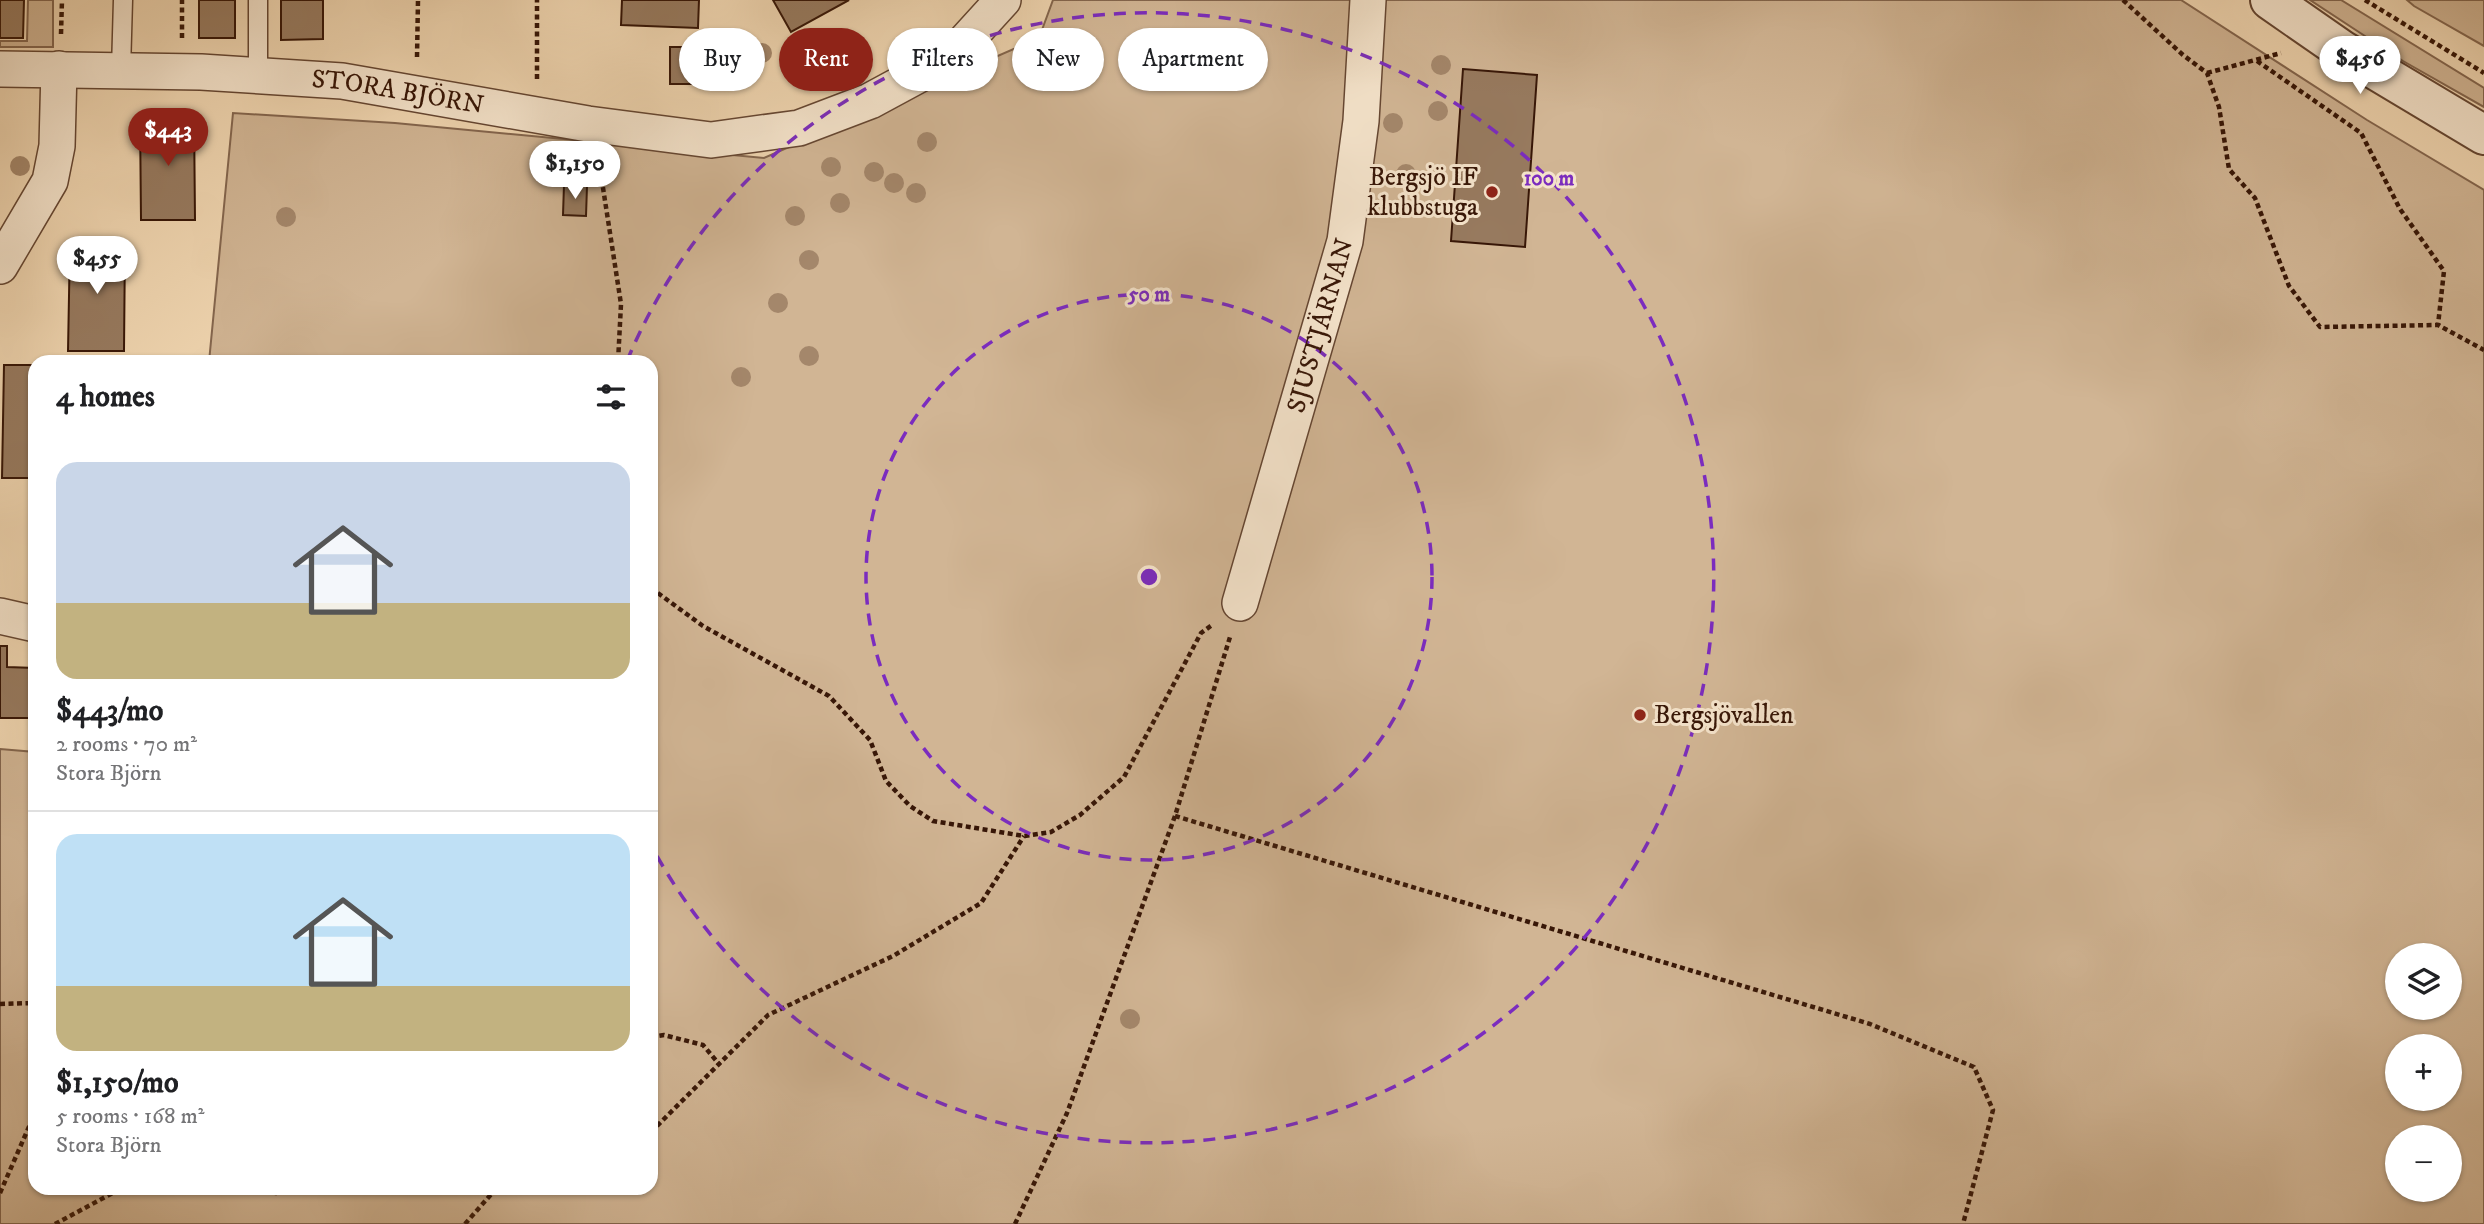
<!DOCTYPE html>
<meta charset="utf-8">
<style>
body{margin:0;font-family:"IM FELL DW Pica",serif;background:#f6f6f6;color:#202124;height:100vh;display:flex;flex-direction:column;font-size:26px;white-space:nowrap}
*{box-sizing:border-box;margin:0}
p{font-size:23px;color:#757577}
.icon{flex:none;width:38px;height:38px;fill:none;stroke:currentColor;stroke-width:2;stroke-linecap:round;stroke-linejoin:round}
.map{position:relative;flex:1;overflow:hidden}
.side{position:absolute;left:28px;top:355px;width:630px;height:840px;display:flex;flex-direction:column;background:#fff;border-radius:21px;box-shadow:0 2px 5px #0004}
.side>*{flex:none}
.top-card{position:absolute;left:679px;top:28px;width:665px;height:63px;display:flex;gap:14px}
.buttons{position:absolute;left:2385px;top:943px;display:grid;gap:14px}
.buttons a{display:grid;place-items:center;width:77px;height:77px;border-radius:50%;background:#fff;box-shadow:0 2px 5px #0004;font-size:35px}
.price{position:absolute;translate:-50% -60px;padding:0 16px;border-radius:24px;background:#fff;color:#222;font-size:23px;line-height:46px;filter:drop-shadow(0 2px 4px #0008)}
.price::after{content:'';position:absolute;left:50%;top:42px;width:21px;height:16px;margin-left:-10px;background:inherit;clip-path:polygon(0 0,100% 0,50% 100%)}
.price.on{background:#8f2418;color:#fff}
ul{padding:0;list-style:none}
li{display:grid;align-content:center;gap:14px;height:371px;padding:0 28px}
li+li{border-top:2px solid #e0e0e0}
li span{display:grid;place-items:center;height:217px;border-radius:21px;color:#555}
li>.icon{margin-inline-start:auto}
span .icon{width:126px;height:126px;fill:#fffc;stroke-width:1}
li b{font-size:30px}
h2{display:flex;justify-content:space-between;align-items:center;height:84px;padding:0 28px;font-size:30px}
.chip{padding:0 24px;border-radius:32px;background:#fff;box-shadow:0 2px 5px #0004;font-size:24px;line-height:63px}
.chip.on{background:#8f2418;color:#fff}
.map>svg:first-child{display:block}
.green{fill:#d1b594;stroke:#84664e;stroke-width:2;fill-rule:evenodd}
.building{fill:#977a5f;stroke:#371607;stroke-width:2}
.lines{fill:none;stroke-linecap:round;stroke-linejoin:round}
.service-casing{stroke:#654632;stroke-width:21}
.minor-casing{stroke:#654632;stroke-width:38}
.tertiary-casing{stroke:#654632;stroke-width:42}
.path{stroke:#371607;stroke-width:4.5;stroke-dasharray:5 3.5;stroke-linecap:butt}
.service{stroke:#f5e4cc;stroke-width:18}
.minor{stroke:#f5e4cc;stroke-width:35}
.tertiary{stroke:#f5e4cc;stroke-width:38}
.tree{fill:#a4876b}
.ring{fill:none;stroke:#7b2cbf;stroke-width:3.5;stroke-dasharray:12 9}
.poi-dot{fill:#8f2418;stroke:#f5e4cc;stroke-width:2.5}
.labels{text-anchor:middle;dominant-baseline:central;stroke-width:6;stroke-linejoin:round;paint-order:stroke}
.street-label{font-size:26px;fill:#371607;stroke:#f5e4cc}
.poi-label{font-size:26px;fill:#371607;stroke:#f5e4cc;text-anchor:end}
.centre{fill:#7b2cbf;stroke:#f5e4cc;stroke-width:3.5}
.ring-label{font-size:21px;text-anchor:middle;font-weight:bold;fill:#7b2cbf;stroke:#f5e4cc;stroke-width:6;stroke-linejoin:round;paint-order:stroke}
</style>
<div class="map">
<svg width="2484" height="1224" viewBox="0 0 2484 1224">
<rect width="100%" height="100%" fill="#f0d6b1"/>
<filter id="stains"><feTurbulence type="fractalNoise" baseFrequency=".00286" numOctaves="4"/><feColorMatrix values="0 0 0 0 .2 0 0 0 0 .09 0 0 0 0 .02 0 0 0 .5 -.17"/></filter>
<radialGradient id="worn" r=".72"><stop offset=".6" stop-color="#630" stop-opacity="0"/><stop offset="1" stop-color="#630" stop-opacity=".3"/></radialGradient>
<g class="green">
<polygon points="28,0 53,0 53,47 0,47 0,41 27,41"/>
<path d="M 1053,0 L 2181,0 L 2367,120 L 2484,190 L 2484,1224 L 0,1224 L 0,749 L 35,752 L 35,1188 L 651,1188 L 651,362 L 209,362 L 233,113 L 395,123 L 764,158 L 1039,38 ZM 2398,956 L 2450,956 L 2450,1008 L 2398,1008 ZM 2398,1046 L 2450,1046 L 2450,1099 L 2398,1099 ZM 2398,1138 L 2450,1138 L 2450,1190 L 2398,1190 Z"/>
<polygon points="2310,0 2341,0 2484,88 2484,107 2403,61"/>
<polygon points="2407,0 2484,0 2484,46 2414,6"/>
</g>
<g class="building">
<polygon points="0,0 24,0 23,38 0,38"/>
<rect x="199" y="0" width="36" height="38"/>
<polygon points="281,0 323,0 323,39 281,40"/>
<polygon points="622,0 699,0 698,28 621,25"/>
<polygon points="773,0 849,0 791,32"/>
<rect x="670" y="47" width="37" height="37"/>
<polygon points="1463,69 1537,75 1525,247 1451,241"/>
<polygon points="140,115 194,115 195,220 141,220"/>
<polygon points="564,185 587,186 586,216 563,215"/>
<polygon points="70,241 125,242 124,351 68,351"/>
<polygon points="4,365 35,365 35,478 2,478"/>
<polygon points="0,646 7,646 7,667 35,668 35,718 0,718"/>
</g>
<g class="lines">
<defs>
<g id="service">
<polyline points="121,70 123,0"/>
<polyline points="258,76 258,0"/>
</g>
<g id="minor">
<path id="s1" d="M 0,69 L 201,72 L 342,81 L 588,124 L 711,140 L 799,128 L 870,101 L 920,74 L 962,45 L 1003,0"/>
<polyline points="0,266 50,181 57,146 59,69"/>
<path id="s2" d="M 1240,603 L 1345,241 L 1361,121 L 1368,0"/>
<polyline points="0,616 35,624"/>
</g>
<polyline id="tertiary" points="2270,0 2342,50 2484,135"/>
</defs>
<use href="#service" class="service-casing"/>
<use href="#minor" class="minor-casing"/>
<use href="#tertiary" class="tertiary-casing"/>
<g class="path">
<polyline points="2123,0 2183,55 2207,73 2219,107 2229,169 2255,198 2289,286 2320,327 2438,325 2484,350"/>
<polyline points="2365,0 2484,73"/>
<polyline points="61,34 62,0"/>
<polyline points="182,38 182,0"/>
<polyline points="417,57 418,0"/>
<polyline points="2257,61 2361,133 2400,209 2444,271 2438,325"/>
<polyline points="2207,73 2281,53"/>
<polyline points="537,79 537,0"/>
<polyline points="599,162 621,304 618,362"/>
<polyline points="651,588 703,626 829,696 870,740 886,781 910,806 933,821 1024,836 1051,832 1080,815 1124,777 1201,633 1212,625"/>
<polyline points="1175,816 1870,1024 1974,1067 1993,1110 1963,1224"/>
<polyline points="0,1004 35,1003"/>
<polyline points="651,1037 664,1035 703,1045 719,1064"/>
<polyline points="651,1132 768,1015 893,956 981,903 1024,836"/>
<polyline points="239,1188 276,1193 296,1188"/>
<polyline points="0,1193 35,1113"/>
<polyline points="55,1224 122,1188"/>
<polyline points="465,1224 494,1191 508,1188"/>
<polyline points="1015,1224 1067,1113 1175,816 1230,637"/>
</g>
<use href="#service" class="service"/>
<use href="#minor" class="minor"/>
<use href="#tertiary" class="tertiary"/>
</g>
<g class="tree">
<circle cx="762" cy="53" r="10"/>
<circle cx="1441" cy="65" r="10"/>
<circle cx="1438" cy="111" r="10"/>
<circle cx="1393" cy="123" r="10"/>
<circle cx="927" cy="142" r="10"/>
<circle cx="20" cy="166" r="10"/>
<circle cx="831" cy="167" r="10"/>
<circle cx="874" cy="172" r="10"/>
<circle cx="1406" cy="174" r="10"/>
<circle cx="894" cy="183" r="10"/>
<circle cx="916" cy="193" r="10"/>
<circle cx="840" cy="203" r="10"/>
<circle cx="795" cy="216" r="10"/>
<circle cx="286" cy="217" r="10"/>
<circle cx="809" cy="260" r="10"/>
<circle cx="778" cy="303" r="10"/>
<circle cx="809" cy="356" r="10"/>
<circle cx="741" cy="377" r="10"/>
<circle cx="1130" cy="1019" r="10"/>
</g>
<g class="ring">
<circle cx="1149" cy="577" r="283"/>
<path d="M627 361A565 565 0 1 1 652 847"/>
</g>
<g class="poi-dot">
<circle cx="1492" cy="192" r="7"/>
<circle cx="1640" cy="715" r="7"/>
</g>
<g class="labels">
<g class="street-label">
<text stroke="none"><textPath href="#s1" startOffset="399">STORA BJÖRN</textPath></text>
<text stroke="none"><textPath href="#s2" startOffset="289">SJUSTJÄRNAN</textPath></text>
</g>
<g class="poi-label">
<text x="1478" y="177">Bergsjö IF<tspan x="1478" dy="30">klubbstuga</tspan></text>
<text x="1654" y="715" text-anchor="start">Bergsjövallen</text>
</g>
</g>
<circle cx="1149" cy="577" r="10" class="centre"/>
<g class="ring-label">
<text x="1549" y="185">100 m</text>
<text x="1149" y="301">50 m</text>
</g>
<rect width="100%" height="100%" filter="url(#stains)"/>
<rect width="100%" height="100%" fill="url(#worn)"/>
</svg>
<div class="buttons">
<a><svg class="icon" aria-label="layers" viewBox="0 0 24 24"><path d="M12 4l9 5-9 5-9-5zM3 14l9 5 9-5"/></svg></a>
<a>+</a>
<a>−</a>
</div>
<b class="price" style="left:2360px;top:96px">$456</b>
<b class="price on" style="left:168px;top:168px">$443</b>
<b class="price" style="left:575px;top:201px">$1,150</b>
<b class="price" style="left:97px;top:296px">$455</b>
<div class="top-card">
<a class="chip">Buy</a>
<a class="chip on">Rent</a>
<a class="chip">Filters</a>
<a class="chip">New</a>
<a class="chip">Apartment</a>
</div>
<section class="side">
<h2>4 homes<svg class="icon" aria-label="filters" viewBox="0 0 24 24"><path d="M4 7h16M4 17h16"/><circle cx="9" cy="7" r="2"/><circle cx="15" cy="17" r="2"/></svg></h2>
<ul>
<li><span style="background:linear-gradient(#c9d6e8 65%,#c2b280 0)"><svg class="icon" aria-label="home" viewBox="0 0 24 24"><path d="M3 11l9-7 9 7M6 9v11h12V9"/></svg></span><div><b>$443/mo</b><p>2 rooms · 70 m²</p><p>Stora Björn</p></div></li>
<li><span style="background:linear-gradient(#bfe0f5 70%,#c2b280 0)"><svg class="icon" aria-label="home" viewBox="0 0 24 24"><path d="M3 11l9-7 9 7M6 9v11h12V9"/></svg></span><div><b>$1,150/mo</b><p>5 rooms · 168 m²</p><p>Stora Björn</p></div></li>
</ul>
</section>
</div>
